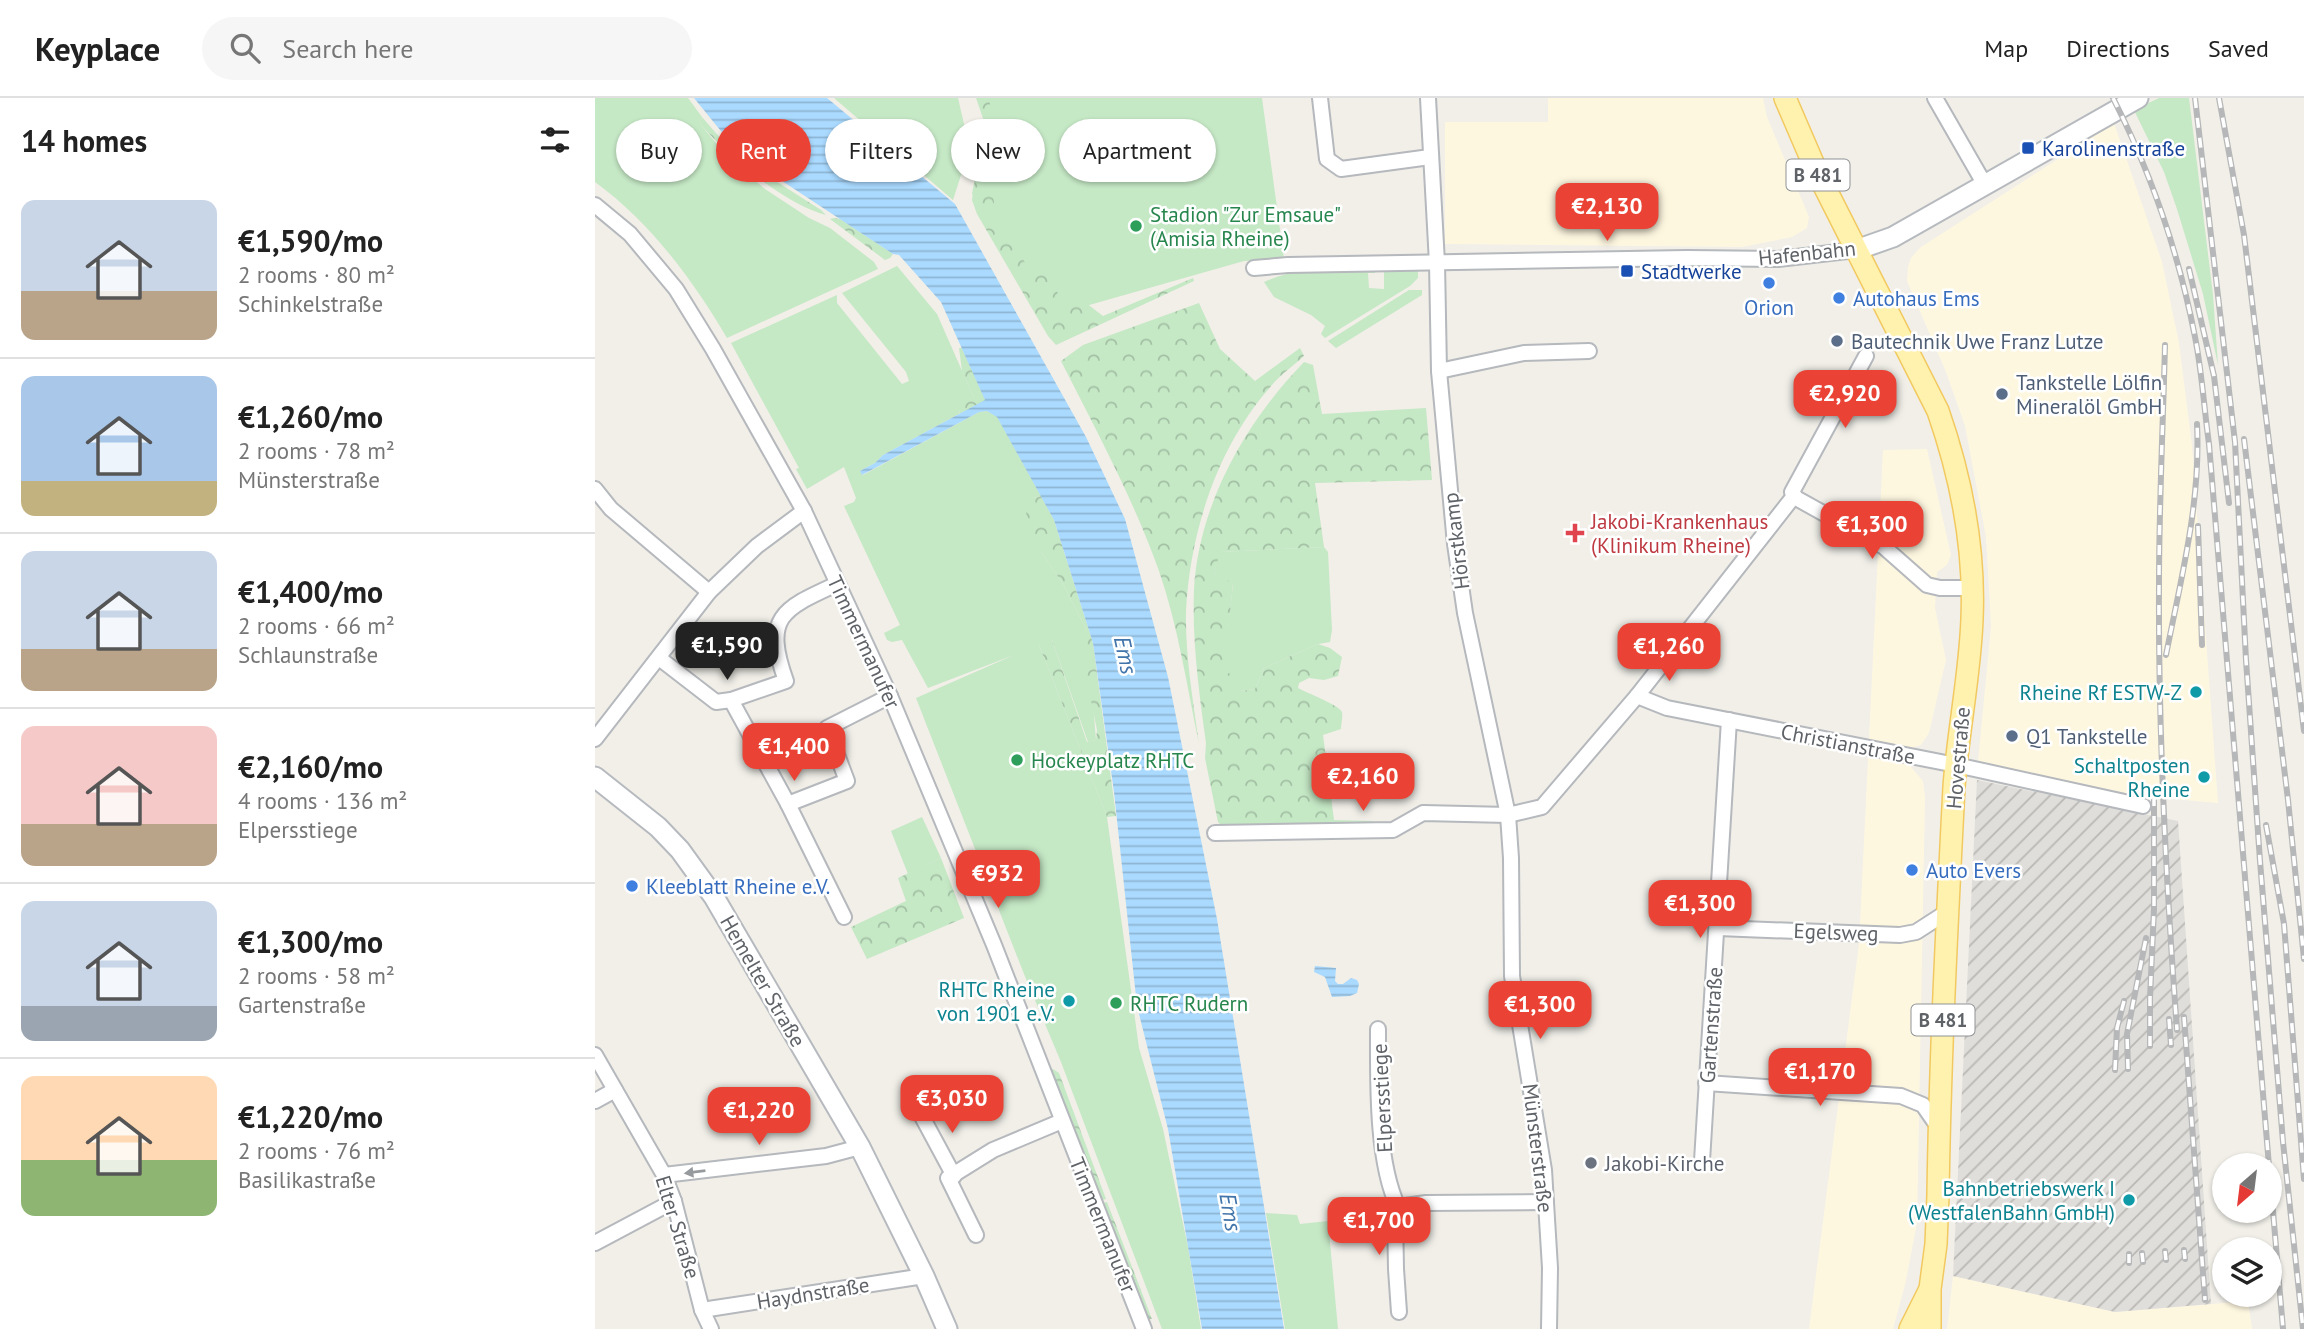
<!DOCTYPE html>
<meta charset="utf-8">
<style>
body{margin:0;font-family:"PT Sans",sans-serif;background:#f6f6f6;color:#222;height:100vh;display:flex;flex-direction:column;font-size:26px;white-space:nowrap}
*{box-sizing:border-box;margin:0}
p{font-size:23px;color:#767676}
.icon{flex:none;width:38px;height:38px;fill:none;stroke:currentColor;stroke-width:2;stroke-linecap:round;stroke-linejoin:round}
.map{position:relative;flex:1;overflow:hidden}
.panel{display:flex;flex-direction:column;background:#fff;width:595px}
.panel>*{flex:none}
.top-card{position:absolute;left:21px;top:21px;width:665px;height:63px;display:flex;gap:14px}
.needle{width:46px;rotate:208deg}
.tools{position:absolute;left:1617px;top:1055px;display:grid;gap:14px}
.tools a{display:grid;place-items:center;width:70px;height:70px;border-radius:50%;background:#fff;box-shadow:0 2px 5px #0004;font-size:35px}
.price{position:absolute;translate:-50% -60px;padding:0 16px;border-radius:14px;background:#ea4335;color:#fff;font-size:23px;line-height:46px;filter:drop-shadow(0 2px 4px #0008)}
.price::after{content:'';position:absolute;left:50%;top:42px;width:21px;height:16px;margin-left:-10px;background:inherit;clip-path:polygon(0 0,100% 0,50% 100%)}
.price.current{background:#222;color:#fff}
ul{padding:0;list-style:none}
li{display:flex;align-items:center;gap:21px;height:175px;padding:0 21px}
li+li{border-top:2px solid #e0e0e0}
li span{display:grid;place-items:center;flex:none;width:196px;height:140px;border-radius:14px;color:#555}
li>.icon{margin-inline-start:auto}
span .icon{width:84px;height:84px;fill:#fffc;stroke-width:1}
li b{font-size:30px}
h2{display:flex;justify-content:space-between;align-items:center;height:84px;padding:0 21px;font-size:30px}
.chip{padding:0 24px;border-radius:32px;background:#fff;box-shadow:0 2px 5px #0004;font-size:24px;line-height:63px}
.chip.current{background:#ea4335;color:#fff}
header{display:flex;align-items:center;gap:42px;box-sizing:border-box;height:98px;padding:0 35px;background:#fff;border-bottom:2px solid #e0e0e0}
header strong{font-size:33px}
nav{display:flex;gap:38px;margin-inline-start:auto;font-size:24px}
.search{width:490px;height:63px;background:#f6f6f6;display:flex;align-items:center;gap:18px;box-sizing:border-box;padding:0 24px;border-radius:38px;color:#767676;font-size:26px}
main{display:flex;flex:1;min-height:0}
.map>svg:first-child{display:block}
.commercial{fill:#fef7e0}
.industrial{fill:url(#industrial-furrows)}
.green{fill:#c5e8c5}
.forest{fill:url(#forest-crowns)}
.water{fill:url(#water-rules)}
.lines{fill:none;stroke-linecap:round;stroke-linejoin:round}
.street-casing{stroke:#b5b8bc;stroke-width:18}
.secondary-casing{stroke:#b6babf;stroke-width:23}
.primary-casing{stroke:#f2c960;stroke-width:24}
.street{stroke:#fff;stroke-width:14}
.secondary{stroke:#fff;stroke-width:19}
.primary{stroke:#fff2af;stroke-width:21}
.rail-casing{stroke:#b6b7b8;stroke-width:6}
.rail{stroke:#fff;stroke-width:3.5;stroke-dasharray:10;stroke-linecap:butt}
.oneway{fill:#979a9d}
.transit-dot{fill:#1a4fb4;stroke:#fff;stroke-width:2.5}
.leisure-dot{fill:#2e9e5b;stroke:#fff;stroke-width:2.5}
.shop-dot{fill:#3f7fe0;stroke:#fff;stroke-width:2.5}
.service-dot{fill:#5c6f8a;stroke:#fff;stroke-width:2.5}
.health-dot{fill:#e0444e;stroke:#fff;stroke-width:2.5}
.culture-dot{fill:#0f9aa8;stroke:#fff;stroke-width:2.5}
.worship-dot{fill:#6b7280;stroke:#fff;stroke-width:2.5}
.labels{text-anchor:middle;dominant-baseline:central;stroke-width:5;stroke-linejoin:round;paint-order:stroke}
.shield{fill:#fff;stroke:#8f9295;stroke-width:2}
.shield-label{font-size:19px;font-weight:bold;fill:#5f6368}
.transit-label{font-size:21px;fill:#164399;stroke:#fff;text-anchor:start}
.leisure-label{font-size:21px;fill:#27864d;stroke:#fff;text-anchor:start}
.street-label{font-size:21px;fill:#5f6368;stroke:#fff}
.shop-label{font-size:21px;fill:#366cbe;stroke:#fff;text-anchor:start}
.service-label{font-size:21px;fill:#4e5e75;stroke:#fff;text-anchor:start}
.health-label{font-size:21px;fill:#be3a42;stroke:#fff;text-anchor:start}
.culture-label{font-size:21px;fill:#0d838f;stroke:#fff;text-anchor:end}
.worship-label{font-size:21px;fill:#5b616d;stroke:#fff;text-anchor:start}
.water-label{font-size:23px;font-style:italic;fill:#4174aa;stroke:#fff}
</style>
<header>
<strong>Keyplace</strong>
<div class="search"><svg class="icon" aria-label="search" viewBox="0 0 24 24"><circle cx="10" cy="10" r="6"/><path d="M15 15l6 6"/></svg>Search here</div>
<nav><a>Map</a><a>Directions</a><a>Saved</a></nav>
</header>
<main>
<section class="panel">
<h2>14 homes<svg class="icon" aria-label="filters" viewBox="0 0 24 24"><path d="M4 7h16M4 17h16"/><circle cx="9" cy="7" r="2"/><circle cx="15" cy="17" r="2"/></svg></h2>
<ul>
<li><span style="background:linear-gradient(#c9d6e8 65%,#b9a48a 0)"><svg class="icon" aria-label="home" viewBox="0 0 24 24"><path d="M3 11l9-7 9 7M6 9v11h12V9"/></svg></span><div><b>€1,590/mo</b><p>2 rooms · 80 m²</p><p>Schinkelstraße</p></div></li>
<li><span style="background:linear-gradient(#a9c7e8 75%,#c2b280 0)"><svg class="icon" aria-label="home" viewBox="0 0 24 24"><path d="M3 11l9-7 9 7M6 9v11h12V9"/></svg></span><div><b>€1,260/mo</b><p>2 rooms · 78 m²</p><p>Münsterstraße</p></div></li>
<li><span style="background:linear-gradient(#c9d6e8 70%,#b9a48a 0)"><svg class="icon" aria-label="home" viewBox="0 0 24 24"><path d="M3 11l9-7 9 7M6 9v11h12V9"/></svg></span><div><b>€1,400/mo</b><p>2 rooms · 66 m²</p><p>Schlaunstraße</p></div></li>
<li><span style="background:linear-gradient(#f6c9c9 70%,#b9a48a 0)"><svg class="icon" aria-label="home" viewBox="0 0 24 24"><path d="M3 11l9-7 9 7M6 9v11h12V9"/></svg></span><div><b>€2,160/mo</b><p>4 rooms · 136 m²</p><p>Elpersstiege</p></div></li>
<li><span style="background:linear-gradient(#c9d6e8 75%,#9aa5b1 0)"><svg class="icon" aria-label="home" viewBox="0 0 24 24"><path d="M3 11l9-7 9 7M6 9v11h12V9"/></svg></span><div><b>€1,300/mo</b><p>2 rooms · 58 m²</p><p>Gartenstraße</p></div></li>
<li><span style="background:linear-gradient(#ffd9b3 60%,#8fb573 0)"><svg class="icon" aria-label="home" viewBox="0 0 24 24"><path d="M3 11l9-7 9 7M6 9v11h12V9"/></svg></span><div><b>€1,220/mo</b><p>2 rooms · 76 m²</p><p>Basilikastraße</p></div></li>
</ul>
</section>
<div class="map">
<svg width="1709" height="1231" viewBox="0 0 1709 1231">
<defs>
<pattern id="industrial-furrows" width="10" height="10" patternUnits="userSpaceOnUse" patternTransform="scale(1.75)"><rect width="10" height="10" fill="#e0deda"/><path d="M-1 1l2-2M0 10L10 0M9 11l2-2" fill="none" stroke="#b9b8b5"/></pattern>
<pattern id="forest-crowns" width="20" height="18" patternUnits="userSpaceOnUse" patternTransform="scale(1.75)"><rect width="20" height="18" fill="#c5e8c5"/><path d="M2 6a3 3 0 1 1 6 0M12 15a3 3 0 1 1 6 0" fill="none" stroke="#a3c0a4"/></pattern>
<pattern id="water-rules" width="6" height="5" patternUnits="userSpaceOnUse" patternTransform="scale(1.75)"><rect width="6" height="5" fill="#aadaff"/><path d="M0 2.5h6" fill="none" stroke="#8eb4d2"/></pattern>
</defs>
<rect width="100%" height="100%" fill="#f1efe8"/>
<g class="commercial">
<polygon points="953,0 1168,0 1172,19 1214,119 1212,130 1197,139 1147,149 850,146 850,24 953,24"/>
<polygon points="1519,25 1567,164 1584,245 1597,348 1623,705 1545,698 1383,664 1396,528 1391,439 1370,328 1351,274 1312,183 1313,169 1316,160 1326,149"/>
<polygon points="1332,351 1356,457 1352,467 1342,474 1340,510 1351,562 1334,635 1326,647 1319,649 1316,669 1328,683 1330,699 1322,1125 1310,1187 1298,1231 1214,1231 1264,846 1288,352"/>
<polygon points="1358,1178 1520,1214 1653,1203 1657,1231 1352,1231"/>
</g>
<polygon class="industrial" points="1382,682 1583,723 1616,1206 1520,1214 1358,1178"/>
<g class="green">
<path d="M 0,0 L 93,0 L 107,19 L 105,26 L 132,58 L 170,91 L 214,120 L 235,130 L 279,164 L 283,171 L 132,240 C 98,182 55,124 0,84 Z"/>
<polygon points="239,0 363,0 369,26 363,68 367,74 358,102"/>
<polygon points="381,0 667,0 689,161 649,163 452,219 377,96 390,26"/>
<polygon points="1564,0 1594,0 1618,197 1623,267 1608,196 1582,111 1569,74 1539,12"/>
<polygon points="302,168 342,216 379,300 365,312 364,316 288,357 280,365 265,373 268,377 384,314 392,313 402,318 446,398 438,400 446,454 468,486 492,533 501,642 493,644 457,542 444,547 512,719 544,950 568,1031 593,1149 606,1231 567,1231 466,964 429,876 321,600 419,557 333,590 307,542 297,544 292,542 289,535 305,527 249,408 259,404 261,400 249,369 212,391 201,371 204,370 136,245 242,197 242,205 307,286 314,283 311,274 247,195"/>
<path d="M 818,170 L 823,173 L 823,180 L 815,188 L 730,240 L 726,236 L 730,228 L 716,217 L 679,199 L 669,184 C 703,168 743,172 780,172 L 780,175 L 773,175 L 774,190 L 789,191 L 789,172 Z"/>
<polygon points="814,192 827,192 827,197 741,250 733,243"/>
<polygon points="729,449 733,454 737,532 735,544 723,546 669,570 660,591 646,593 628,575 638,486 619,476 624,454"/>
<polygon points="327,719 346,760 313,776 296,733"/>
<polygon points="671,1115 702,1117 705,1126 733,1123 743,1231 690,1231"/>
</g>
<g class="forest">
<polygon points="383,0 393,0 402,27 405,52 397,92 401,117 437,176 448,173 459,185 467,207 491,205 508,218 598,180 599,183 461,247 453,238 382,116 377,102 389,18"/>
<path d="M 107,19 L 140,57 L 226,112 L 231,117 C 190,107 132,57 105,26 Z"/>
<polygon points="239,120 245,121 298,156 295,160 290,162 235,121"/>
<path d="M 604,205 L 625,251 L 660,283 L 705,250 L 709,258 C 698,268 686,276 677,287 C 623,347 595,433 591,513 C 590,557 598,602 604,646 C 592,588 583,528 564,473 C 538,400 501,332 466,263 L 488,247 Z"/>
<polygon points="364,250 367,250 391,303 364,316 367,304 379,300 367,273"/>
<path d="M 709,264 L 718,267 L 727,316 L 831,310 L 837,382 L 720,385 L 729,449 L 625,454 L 619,476 L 638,485 L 629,574 L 644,578 L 646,593 L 660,591 L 669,570 L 723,546 L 735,550 L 747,559 L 743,578 L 729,582 L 714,580 L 704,585 L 703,590 C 712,595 744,607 747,614 C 748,619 746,626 746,631 L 728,637 L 739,722 L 778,723 L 781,729 L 628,729 L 623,724 L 610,660 L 611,645 C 604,594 597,543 599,491 C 604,405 651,324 709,264 Z"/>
<polygon points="446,398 459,422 498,545 521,718 512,719 444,547 444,539 451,534 457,542 492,644 501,642 502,632 484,543 492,533 468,486 446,454 433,429 431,414 438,400"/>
<polygon points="346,760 369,820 272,861 256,829 311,803 303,780"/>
<polygon points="458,971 464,975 511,1101 507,1102 455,972"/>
<polygon points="512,1104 557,1221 552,1221 507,1105"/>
</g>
<g class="water">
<polygon points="99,0 232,0 360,106 491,339 530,421 573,579 622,821 689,1231 607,1231 573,1031 542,908 519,694 498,545 459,422 402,319 392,313 384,314 267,377 265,373 280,365 288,357 390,302 346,204 304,157 298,156 143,54"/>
<polygon points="720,868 741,870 740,883 743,886 748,886 756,880 762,882 764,886 762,895 755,898 737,899 730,879 719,874"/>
</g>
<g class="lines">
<defs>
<g id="street">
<polyline points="725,0 732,61 746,71 835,59"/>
<polyline points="833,0 842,165 844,273 860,446 870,515 913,717 916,760 917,878 949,1072 955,1170 954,1231"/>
<polyline points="1340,0 1390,87"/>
<polyline points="0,107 35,136 81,191 118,251 209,413 295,598 399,847 549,1231"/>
<polyline points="659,170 693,167 1092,160 1183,161 1261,152"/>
<polyline points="1271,258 1197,394 1201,400 1289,449 1332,487 1345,490 1377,490"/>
<polyline points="844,273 929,255 994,253"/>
<polyline points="0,391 16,411 114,494"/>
<polyline points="64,560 121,604 136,602 193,706"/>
<polyline points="1042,598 1072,610 1361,667 1548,708"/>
<path d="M 136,602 L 191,583 C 168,519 187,511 242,486"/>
<polyline points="0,641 114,494 162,448 209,413"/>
<polyline points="620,735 798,732 828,715 913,717 947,709 1042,598 1199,398"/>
<polyline points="249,819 193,706 252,683 232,630 295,598"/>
<polyline points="1123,830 1305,837 1321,834 1352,814"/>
<path d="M 783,931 C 783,983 781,1062 803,1109 L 831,1105 L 951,1104"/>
<polyline points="0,957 69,1077 79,1103 107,1212 116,1231"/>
<polyline points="1111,985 1306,998 1328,1007 1344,1030"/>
<polyline points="0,1003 20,992"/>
<polyline points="324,1013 359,1078"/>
<polyline points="1107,1063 1134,622"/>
<polyline points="69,1077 231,1058 265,1049"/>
<polyline points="803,1109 800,1117 801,1171 804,1214"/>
<polyline points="381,1137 353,1080 398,1052 467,1023"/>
<polyline points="0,1145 79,1103"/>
<polyline points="107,1212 329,1178"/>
</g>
<g id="secondary">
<polyline points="1261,152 1298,139 1543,0"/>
<polyline points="0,679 63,729 85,752 119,799 265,1049 329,1178 352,1231"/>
</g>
<g id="primary">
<path d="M 1190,0 L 1221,72 L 1343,313 C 1366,379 1380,451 1377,521 C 1375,577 1363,633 1359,689 C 1352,825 1345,961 1343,1097 L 1341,1146 L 1335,1191 L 1335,1231"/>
<polyline points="1315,1231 1334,1193"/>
</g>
</defs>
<use href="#street" class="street-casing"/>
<use href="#secondary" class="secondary-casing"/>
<use href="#primary" class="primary-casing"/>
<use href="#street" class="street"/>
<use href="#secondary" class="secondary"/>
<use href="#primary" class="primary"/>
<defs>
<g id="rail">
<path d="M 1518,0 C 1556,75 1584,156 1600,239 C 1607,274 1609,310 1614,346 L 1674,1068"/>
<polyline points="1600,0 1640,344 1651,562 1665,763 1688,1044 1708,1231"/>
<polyline points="1624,0 1649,137 1709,633"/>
<polyline points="1594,171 1619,278 1634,405"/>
<path d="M 1570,247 C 1568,327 1564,407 1564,486 C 1563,635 1571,784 1582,932"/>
<polyline points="1649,341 1693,702 1709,861"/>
<polyline points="1603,428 1607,547"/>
<path d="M 1571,557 C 1586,481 1606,404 1602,326"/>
<polyline points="1671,727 1689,826 1709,1081"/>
<polyline points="1589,919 1610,1202"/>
<polyline points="1574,921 1576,947"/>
<polyline points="1555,948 1555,900 1559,811 1559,693"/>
<polyline points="1533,971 1532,936 1551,840"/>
<polyline points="1520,972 1522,930 1529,903"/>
<polyline points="1675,1078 1688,1231"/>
<polyline points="1589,1152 1590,1161"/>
<polyline points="1570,1153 1571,1162"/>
<polyline points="1547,1155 1548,1164"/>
<polyline points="1534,1156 1534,1165"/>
</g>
</defs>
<use href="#rail" class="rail-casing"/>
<use href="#rail" class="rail"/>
</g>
<defs><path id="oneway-solid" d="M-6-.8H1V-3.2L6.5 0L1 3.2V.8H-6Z" transform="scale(1.75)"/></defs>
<use class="oneway" href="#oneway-solid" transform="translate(100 1074) rotate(173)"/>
<g class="transit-dot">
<rect x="1426" y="43" width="14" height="14" rx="3.5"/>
<rect x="1025" y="166" width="14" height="14" rx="3.5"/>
</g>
<g class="leisure-dot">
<circle cx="541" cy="128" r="7"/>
<circle cx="422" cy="662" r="7"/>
<circle cx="521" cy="905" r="7"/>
</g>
<g class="shop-dot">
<circle cx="1174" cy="185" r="7"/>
<circle cx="1244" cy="200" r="7"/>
<circle cx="1317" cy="772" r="7"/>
<circle cx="37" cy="788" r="7"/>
</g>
<g class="service-dot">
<circle cx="1242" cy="243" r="7"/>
<circle cx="1407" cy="296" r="7"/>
<circle cx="1417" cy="638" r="7"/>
</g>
<path class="health-dot" d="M976.5 424.5h7v7h7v7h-7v7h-7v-7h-7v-7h7z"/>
<g class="culture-dot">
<circle cx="1601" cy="594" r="7"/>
<circle cx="1609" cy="679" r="7"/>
<circle cx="474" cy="903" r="7"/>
<circle cx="1534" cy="1102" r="7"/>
</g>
<circle class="worship-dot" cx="996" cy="1065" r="7"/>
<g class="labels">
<g class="shield">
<rect x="1191.5" y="61.5" width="63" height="31" rx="5"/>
<rect x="1316.5" y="906.5" width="63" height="31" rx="5"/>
</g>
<g class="shield-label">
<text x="1223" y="77">B 481</text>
<text x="1348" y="922">B 481</text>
</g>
<g class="transit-label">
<text x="1447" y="50">Karolinenstraße</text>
<text x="1046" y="173">Stadtwerke</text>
</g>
<g class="leisure-label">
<text x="555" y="116">Stadion "Zur Emsaue"<tspan x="555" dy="24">(Amisia Rheine)</tspan></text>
<text x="436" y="662">Hockeyplatz RHTC</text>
<text x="535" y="905">RHTC Rudern</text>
</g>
<g class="street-label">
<text transform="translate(1212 155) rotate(-6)">Hafenbahn</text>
<text transform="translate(861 443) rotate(-97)">Hörstkamp</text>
<text transform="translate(269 544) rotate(65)">Timmermanufer</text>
<text transform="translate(1253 646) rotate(11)">Christianstraße</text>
<text transform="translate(1363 660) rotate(-85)">Hovestraße</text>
<text transform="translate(1241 834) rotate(2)">Egelsweg</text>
<text transform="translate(168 883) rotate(60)">Hemelter Straße</text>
<text transform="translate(1116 927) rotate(-86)">Gartenstraße</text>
<text transform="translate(787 1000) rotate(-93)">Elpersstiege</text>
<text transform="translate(943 1050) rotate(83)">Münsterstraße</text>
<text transform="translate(508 1127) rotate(68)">Timmermanufer</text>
<text transform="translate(83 1129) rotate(73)">Elter Straße</text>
<text transform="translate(218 1195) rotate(-9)">Haydnstraße</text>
</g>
<g class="shop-label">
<text x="1258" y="200">Autohaus Ems</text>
<text x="1174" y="209" text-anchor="middle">Orion</text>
<text x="1331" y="772">Auto Evers</text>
<text x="51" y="788">Kleeblatt Rheine e.V.</text>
</g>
<g class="service-label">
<text x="1256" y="243">Bautechnik Uwe Franz Lutze</text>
<text x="1421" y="284">Tankstelle Lölfin<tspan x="1421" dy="24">Mineralöl GmbH</tspan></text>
<text x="1431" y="638">Q1 Tankstelle</text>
</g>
<g class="health-label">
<text x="996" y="423">Jakobi-Krankenhaus<tspan x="996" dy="24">(Klinikum Rheine)</tspan></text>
</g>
<g class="culture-label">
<text x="1587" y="594">Rheine Rf ESTW-Z</text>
<text x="1595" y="667">Schaltposten<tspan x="1595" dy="24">Rheine</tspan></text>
<text x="460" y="891">RHTC Rheine<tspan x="460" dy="24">von 1901 e.V.</tspan></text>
<text x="1520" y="1090">Bahnbetriebswerk I<tspan x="1520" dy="24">(WestfalenBahn GmbH)</tspan></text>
</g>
<g class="worship-label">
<text x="1010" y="1065">Jakobi-Kirche</text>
</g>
<g class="water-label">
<text transform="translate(531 557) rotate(78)">Ems</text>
<text transform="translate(636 1114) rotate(80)">Ems</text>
</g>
</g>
</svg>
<div class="tools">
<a><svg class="needle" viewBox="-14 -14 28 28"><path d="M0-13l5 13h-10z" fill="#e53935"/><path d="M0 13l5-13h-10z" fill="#767676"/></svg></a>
<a><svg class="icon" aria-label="layers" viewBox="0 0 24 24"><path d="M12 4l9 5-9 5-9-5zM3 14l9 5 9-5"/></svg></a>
</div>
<b class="price" style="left:1012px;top:145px">€2,130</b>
<b class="price" style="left:1250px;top:332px">€2,920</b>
<b class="price" style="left:1277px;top:463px">€1,300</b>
<b class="price current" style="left:132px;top:584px">€1,590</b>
<b class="price" style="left:1074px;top:585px">€1,260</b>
<b class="price" style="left:199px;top:685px">€1,400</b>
<b class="price" style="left:768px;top:715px">€2,160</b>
<b class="price" style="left:403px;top:812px">€932</b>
<b class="price" style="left:1105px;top:842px">€1,300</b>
<b class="price" style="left:945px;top:943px">€1,300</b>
<b class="price" style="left:1225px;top:1010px">€1,170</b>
<b class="price" style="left:357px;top:1037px">€3,030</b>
<b class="price" style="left:164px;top:1049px">€1,220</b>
<b class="price" style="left:784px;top:1159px">€1,700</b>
<div class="top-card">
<a class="chip">Buy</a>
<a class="chip current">Rent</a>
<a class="chip">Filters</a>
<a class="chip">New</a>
<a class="chip">Apartment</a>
</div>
</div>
</main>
